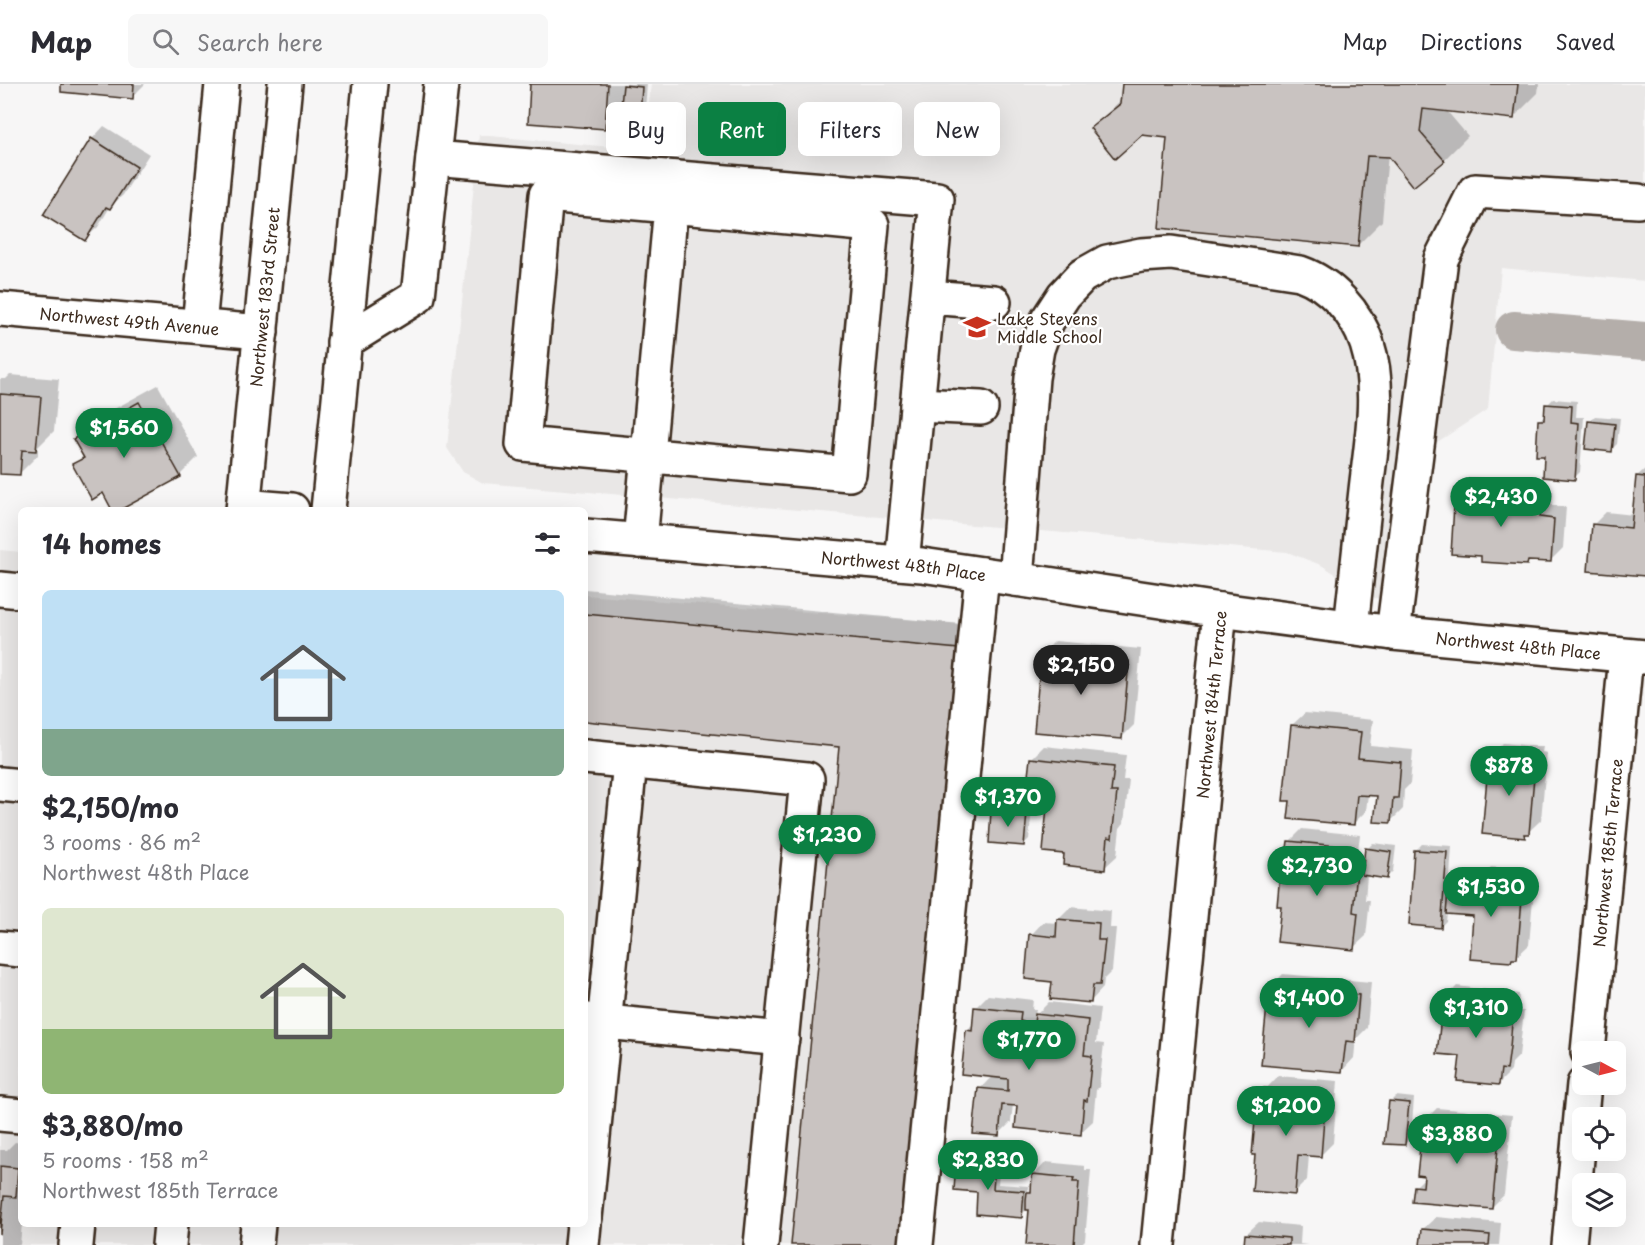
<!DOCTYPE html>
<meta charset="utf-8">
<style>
body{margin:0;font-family:"Playpen Sans",sans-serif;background:#f7f7f7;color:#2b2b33;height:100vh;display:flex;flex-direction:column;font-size:22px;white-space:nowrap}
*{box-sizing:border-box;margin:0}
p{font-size:20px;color:#7c7c81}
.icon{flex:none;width:33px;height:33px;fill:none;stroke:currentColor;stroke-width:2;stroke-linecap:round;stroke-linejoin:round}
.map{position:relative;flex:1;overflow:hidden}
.details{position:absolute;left:18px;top:423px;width:570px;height:720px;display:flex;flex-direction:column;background:#fff;border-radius:9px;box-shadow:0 6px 24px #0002}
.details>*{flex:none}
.top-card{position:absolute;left:606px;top:18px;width:570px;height:54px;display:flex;gap:12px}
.needle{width:39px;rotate:97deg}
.controls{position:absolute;left:1572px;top:957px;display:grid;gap:12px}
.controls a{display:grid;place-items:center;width:54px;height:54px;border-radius:9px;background:#fff;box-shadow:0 6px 24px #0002;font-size:30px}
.price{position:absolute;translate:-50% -51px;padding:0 14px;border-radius:21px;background:#0b8043;color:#fff;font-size:20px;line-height:39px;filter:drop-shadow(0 2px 3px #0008)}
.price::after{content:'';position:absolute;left:50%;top:36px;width:18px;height:14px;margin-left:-9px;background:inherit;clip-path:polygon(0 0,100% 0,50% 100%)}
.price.selected{background:#222;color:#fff}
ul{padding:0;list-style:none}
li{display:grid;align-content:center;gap:12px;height:318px;padding:0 24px}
li span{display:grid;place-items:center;height:186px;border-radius:9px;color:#555}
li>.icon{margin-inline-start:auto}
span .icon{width:108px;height:108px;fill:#fffc;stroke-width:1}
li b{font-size:26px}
h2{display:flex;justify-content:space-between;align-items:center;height:72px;padding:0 24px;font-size:26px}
.tag{padding:0 21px;border-radius:9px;background:#fff;box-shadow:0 6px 24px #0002;font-size:21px;line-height:54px}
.tag.selected{background:#0b8043;color:#fff}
header{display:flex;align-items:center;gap:36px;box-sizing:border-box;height:84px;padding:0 30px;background:#fff;border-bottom:2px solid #e1e1e2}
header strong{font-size:28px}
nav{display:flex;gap:33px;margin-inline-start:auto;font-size:21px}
.search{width:420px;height:54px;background:#f7f7f7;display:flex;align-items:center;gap:15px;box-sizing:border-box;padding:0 21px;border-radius:9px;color:#7c7c81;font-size:22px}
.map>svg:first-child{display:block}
.built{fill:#e9e7e6}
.shadow{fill:#0003}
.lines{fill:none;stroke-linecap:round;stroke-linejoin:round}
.canal{stroke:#b4aeaa;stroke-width:38}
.building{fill:#c9c3c1;stroke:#3b2a1e;stroke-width:1.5}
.minor-casing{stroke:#3b2a1e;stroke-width:38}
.major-casing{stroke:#3b2a1e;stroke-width:38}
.minor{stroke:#fff;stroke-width:33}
.major{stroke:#fff;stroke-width:33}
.labels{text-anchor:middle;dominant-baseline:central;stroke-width:4.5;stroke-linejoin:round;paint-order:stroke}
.street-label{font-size:16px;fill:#3b2a1e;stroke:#fff}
.poi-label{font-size:16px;fill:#3b2a1e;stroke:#fff;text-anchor:start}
</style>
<header>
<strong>Map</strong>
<div class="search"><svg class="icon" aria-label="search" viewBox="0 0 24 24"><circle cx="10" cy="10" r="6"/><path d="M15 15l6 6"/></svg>Search here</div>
<nav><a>Map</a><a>Directions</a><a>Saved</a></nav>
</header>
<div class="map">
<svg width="1645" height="1161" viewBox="0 0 1645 1161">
<rect width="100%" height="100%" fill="#f7f6f6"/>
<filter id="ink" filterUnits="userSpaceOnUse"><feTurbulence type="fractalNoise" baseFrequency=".0167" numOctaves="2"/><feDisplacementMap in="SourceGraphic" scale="12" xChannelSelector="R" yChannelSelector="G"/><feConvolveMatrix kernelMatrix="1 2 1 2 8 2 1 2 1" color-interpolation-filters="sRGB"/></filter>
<g filter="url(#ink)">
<g class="built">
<polygon points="651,0 1645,0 1645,197 1501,184 1488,325 1425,366 1410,518 1375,514 1321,481 1287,468 483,399 463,388 447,364 479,51 644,66"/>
<polygon points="0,466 21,468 21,1140 585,1140 585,511 966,540 905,1161 0,1161"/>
</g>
<g class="shadow">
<polygon points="63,0 145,0 132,13"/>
<polygon points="532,0 625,0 625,2 627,0 647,0 645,25 639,31 623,25 604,43"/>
<polygon points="1123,0 1539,0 1538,9 1514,33 1446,26 1468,52 1444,76 1388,70 1382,137 1358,161 1169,52 1092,44 1122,15"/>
<polygon points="104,42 149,70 123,111 110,123 98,143 85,155 45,130 92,55"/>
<polygon points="10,291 59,295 54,347 38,363 38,371 19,390 0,388 0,295 6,295"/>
<polygon points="158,301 198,373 180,391 114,426 104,407 74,381 84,371 75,355 94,336"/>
<polygon points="1553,315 1577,317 1576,333 1584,333 1580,388 1574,394 1540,336 1546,330 1547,321"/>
<polygon points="1595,332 1620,334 1617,360 1611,366 1589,338"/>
<polygon points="1645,385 1645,490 1593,441 1606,428 1634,431 1637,392"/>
<polygon points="1469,393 1545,398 1544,407 1553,407 1552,421 1566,423 1563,464 1551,476 1531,475 1527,479 1482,471 1457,406"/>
<polygon points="585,505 982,542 792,1161 841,661 585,635"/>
<polygon points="1055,557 1141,565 1134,641 1121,654 1042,570"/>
<polygon points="1305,629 1373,636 1370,662 1413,666 1410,700 1404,706 1403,725 1390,738 1379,711 1368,710 1366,727 1353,740 1292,641"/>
<polygon points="1503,659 1543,663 1542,668 1547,669 1541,736 1524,752 1491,672"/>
<polygon points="1044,662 1126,671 1123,696 1129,696 1124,739 1120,744 1117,772 1104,784 1066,768 1031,675"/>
<polygon points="998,720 1032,723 1029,755 1023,761 992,726"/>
<polygon points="1302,745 1360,751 1357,774 1365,775 1367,765 1373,759 1396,762 1393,787 1387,793 1367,791 1365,816 1370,816 1366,852 1353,864 1282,821 1282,779 1287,774 1289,758"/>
<polygon points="1422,760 1452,762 1449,808 1462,795 1478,796 1491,783 1529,786 1529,790 1535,791 1529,861 1516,873 1510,877 1475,831 1447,829 1446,837 1440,843 1416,766"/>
<polygon points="1071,823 1111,827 1110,844 1116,844 1112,887 1104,895 1103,904 1091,917 1053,897 1031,851 1043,838 1058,839 1058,836"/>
<polygon points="1283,890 1371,898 1367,944 1356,955 1354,974 1342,987 1270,903"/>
<polygon points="1457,902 1519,910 1518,927 1524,927 1519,972 1512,979 1511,987 1498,1000 1461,971 1444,915"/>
<polygon points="988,911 1033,916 1032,925 1036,925 1035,932 1049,918 1100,924 1096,959 1104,960 1099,1003 1096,1006 1093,1037 1080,1049 1018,1020 1013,1020 1011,1038 998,1051 980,1005 992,992 967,946 974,939 976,923"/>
<polygon points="1278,992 1338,997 1333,1059 1320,1072 1309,1071 1307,1096 1294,1109 1257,1026 1265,1019 1266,1005"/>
<polygon points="1396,1012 1414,1014 1411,1054 1405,1060 1390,1018"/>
<polygon points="1437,1024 1512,1031 1504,1111 1492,1123 1415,1103 1427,1091 1424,1037"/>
<polygon points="15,1058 21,1059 22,1140 20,1161 0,1161 0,1066 7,1066"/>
<polygon points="964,1074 1000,1077 998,1100 1029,1102 1028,1109 1033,1104 1034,1091 1046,1078 1085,1082 1085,1086 1091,1086 1085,1156 1080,1161 1028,1161 1031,1125 1027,1124 1021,1132 979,1107 958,1080"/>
<polygon points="1436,1133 1501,1139 1499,1161 1422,1161 1423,1145"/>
<polygon points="1259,1138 1301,1142 1300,1160 1308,1161 1245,1161 1246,1150"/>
</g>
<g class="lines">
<polyline class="canal" points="1514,246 1645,257"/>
</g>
<g class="building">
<polygon points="61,0 134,0 133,15 61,8"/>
<polygon points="530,0 608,0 605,45 528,39"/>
<polygon points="1122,0 1518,0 1514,35 1423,25 1420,48 1445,77 1413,103 1389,73 1367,72 1358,163 1159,144 1167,54 1142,51 1115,75 1090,44 1120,20"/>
<polygon points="623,1 642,3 640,33 620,31"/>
<polygon points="91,54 137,83 110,125 106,123 85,157 43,131"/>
<polygon points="0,310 41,313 36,367 22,366 20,391 0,390"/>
<polygon points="139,318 181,393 120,426 112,426 103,409 92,416 72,380 84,374 73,355"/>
<polygon points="1545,320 1572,322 1571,338 1579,339 1575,396 1543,393 1544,372 1536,372 1538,336 1544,336"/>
<polygon points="1588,337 1615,340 1612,368 1585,365"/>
<polygon points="1636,392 1645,393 1645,492 1588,487 1592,440 1631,444"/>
<polygon points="1455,405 1534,410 1532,419 1541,419 1540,433 1554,435 1551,478 1528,477 1527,481 1481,478 1481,472 1451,470"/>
<polygon points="585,530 959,565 901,1161 791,1161 839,663 585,637"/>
<polygon points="1041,569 1129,577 1122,655 1034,648"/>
<polygon points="1291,641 1361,648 1358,674 1401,678 1398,714 1393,714 1391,739 1374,738 1377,712 1357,711 1354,741 1288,735 1290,717 1283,717"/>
<polygon points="1489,671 1531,675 1531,681 1535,681 1529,750 1524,750 1525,754 1482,750"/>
<polygon points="1030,674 1114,683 1111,708 1117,708 1112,754 1108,753 1105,786 1063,781 1064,770 1043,768 1047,722 1025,719"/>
<polygon points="991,726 1027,729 1024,762 989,759"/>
<polygon points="1288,757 1348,763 1346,786 1357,787 1353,828 1358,829 1354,866 1277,858 1281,822 1277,822 1281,779 1285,779"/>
<polygon points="1365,764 1391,768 1387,795 1362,791"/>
<polygon points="1414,766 1447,768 1441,844 1409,841"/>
<polygon points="1477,795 1517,798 1517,802 1523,803 1517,875 1512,875 1511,878 1470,875 1473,832 1446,830 1448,807 1472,809 1472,812 1476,812"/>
<polygon points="1057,835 1099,839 1098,856 1105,856 1100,901 1093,901 1091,919 1050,915 1052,898 1025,895 1029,850 1056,853"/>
<polygon points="1269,902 1359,911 1355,958 1346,957 1342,988 1261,981"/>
<polygon points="1443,914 1508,922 1506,939 1512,939 1510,963 1507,986 1501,985 1499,1001 1457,997 1460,972 1437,970"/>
<polygon points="974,923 1021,928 1020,937 1024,938 1022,957 1032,959 1035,930 1088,936 1084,971 1092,972 1087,1017 1084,1016 1081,1051 1015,1044 1017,1022 1002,1021 999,1052 973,1050 978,1004 1008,1007 1008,995 961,990 966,946 972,947"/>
<polygon points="1264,1004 1326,1009 1321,1073 1298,1071 1295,1111 1252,1107 1255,1071 1252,1071 1256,1026 1262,1026"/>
<polygon points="1389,1017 1409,1019 1405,1061 1384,1060"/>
<polygon points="1423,1036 1500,1043 1492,1125 1412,1118 1414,1102 1423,1103 1424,1092 1417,1091"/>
<polygon points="956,1079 995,1082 993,1105 1024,1107 1022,1134 976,1130 977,1108 954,1106"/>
<polygon points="0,1082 18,1084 16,1113 4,1112 0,1150"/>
<polygon points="1032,1090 1074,1094 1073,1098 1079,1098 1074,1161 1026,1161 1029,1126 1026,1126 1026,1116 1027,1108 1031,1108"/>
<polygon points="1422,1145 1490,1151 1489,1161 1420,1161"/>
<polygon points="1245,1150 1289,1154 1289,1161 1244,1161"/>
</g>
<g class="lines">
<defs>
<g id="minor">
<polyline points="433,74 937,115 902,479"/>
<polyline points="928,213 994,218"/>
<path id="s1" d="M 0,225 L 261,248"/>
<polyline points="199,242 222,0"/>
<polyline points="344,258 418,212 441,0"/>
<polyline points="917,321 981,324"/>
<polyline points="244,422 292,426"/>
<path id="s2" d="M 585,452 L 922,481 L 1220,526 L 1393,549 L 1645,573"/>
<path d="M 640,457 L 671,122 L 872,141 L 849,390 C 741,380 632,370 523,360 L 546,111 L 671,122"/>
<path d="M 1016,495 L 1032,294 L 1037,265 L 1047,237 L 1064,211 L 1082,192 L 1107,178 L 1141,171 L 1171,169 L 1300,189 C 1331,200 1357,229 1367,260 C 1382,306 1371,360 1366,406 C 1361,452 1356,497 1351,543"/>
<polyline points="0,505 21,507"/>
<polyline points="1393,549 1441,175 1475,107 1638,117"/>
<polyline points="585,673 807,695 761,1161"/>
<polyline points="0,700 21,702"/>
<polyline points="0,864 21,866"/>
<polyline points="585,936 782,955"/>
<path id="s3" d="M 1588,968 L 1626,572"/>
<polyline points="0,1030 21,1032"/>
<polyline points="585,1134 630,678"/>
<polyline points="76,1161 78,1140"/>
<polyline points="582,1161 584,1140"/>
<polyline points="916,1161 982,490"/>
<path id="s4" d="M 1158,1161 L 1220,526"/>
<polyline points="1569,1161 1584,1000"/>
</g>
<g id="major">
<path id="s5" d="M 243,426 L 285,0"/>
<polyline points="328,426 370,0"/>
<polyline points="169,1161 171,1140"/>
<polyline points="256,1161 258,1140"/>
</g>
</defs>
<use href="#minor" class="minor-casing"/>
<use href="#major" class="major-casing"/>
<use href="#minor" class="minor"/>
<use href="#major" class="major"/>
</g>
</g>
<defs>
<symbol id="school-bare" viewBox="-9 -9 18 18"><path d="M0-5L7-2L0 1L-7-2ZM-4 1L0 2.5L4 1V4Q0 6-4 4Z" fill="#c8321e" stroke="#fff" stroke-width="2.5" paint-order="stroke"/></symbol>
</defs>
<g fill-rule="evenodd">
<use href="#school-bare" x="958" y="224" width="38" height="38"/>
</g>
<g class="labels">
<g class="street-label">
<text stroke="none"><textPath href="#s5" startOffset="214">Northwest 183rd Street</textPath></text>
<text stroke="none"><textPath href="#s1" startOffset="130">Northwest 49th Avenue</textPath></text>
<text stroke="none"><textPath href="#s2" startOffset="320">Northwest 48th Place</textPath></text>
<text stroke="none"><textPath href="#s2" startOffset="940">Northwest 48th Place</textPath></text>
<text stroke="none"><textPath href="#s4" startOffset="543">Northwest 184th Terrace</textPath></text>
<text stroke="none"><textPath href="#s3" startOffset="200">Northwest 185th Terrace</textPath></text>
</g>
<g class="poi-label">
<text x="997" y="234">Lake Stevens<tspan x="997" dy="18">Middle School</tspan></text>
</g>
</g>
</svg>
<div class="controls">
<a><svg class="needle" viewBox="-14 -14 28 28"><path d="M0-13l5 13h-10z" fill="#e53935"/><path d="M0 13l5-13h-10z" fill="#7c7c81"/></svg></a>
<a><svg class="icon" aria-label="locate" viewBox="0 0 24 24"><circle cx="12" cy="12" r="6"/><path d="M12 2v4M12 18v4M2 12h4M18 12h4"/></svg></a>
<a><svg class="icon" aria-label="layers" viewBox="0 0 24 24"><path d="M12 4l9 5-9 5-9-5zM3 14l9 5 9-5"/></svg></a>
</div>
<b class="price" style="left:124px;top:375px">$1,560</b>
<b class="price" style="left:1501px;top:444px">$2,430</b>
<b class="price selected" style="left:1081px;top:612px">$2,150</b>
<b class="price" style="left:1509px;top:713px">$878</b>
<b class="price" style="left:1008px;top:744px">$1,370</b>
<b class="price" style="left:827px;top:782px">$1,230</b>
<b class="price" style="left:1317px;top:813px">$2,730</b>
<b class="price" style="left:1491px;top:834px">$1,530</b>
<b class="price" style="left:1309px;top:945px">$1,400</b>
<b class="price" style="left:1476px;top:955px">$1,310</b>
<b class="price" style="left:1029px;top:987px">$1,770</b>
<b class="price" style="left:1286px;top:1053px">$1,200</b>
<b class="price" style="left:1457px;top:1081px">$3,880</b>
<b class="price" style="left:988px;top:1107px">$2,830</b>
<div class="top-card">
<a class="tag">Buy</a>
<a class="tag selected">Rent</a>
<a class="tag">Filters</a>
<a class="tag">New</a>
</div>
<section class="details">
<h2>14 homes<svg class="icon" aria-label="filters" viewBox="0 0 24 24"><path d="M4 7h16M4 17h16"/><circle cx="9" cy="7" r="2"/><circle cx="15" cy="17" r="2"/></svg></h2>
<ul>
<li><span style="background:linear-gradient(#bfe0f5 75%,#7fa58c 0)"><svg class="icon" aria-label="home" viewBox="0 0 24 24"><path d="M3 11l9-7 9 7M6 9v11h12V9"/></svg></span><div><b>$2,150/mo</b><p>3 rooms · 86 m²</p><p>Northwest 48th Place</p></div></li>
<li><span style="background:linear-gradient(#dfe7d0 65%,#8fb573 0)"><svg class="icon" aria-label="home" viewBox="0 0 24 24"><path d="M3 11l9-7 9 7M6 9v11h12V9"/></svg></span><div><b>$3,880/mo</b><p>5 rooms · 158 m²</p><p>Northwest 185th Terrace</p></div></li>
</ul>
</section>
</div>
